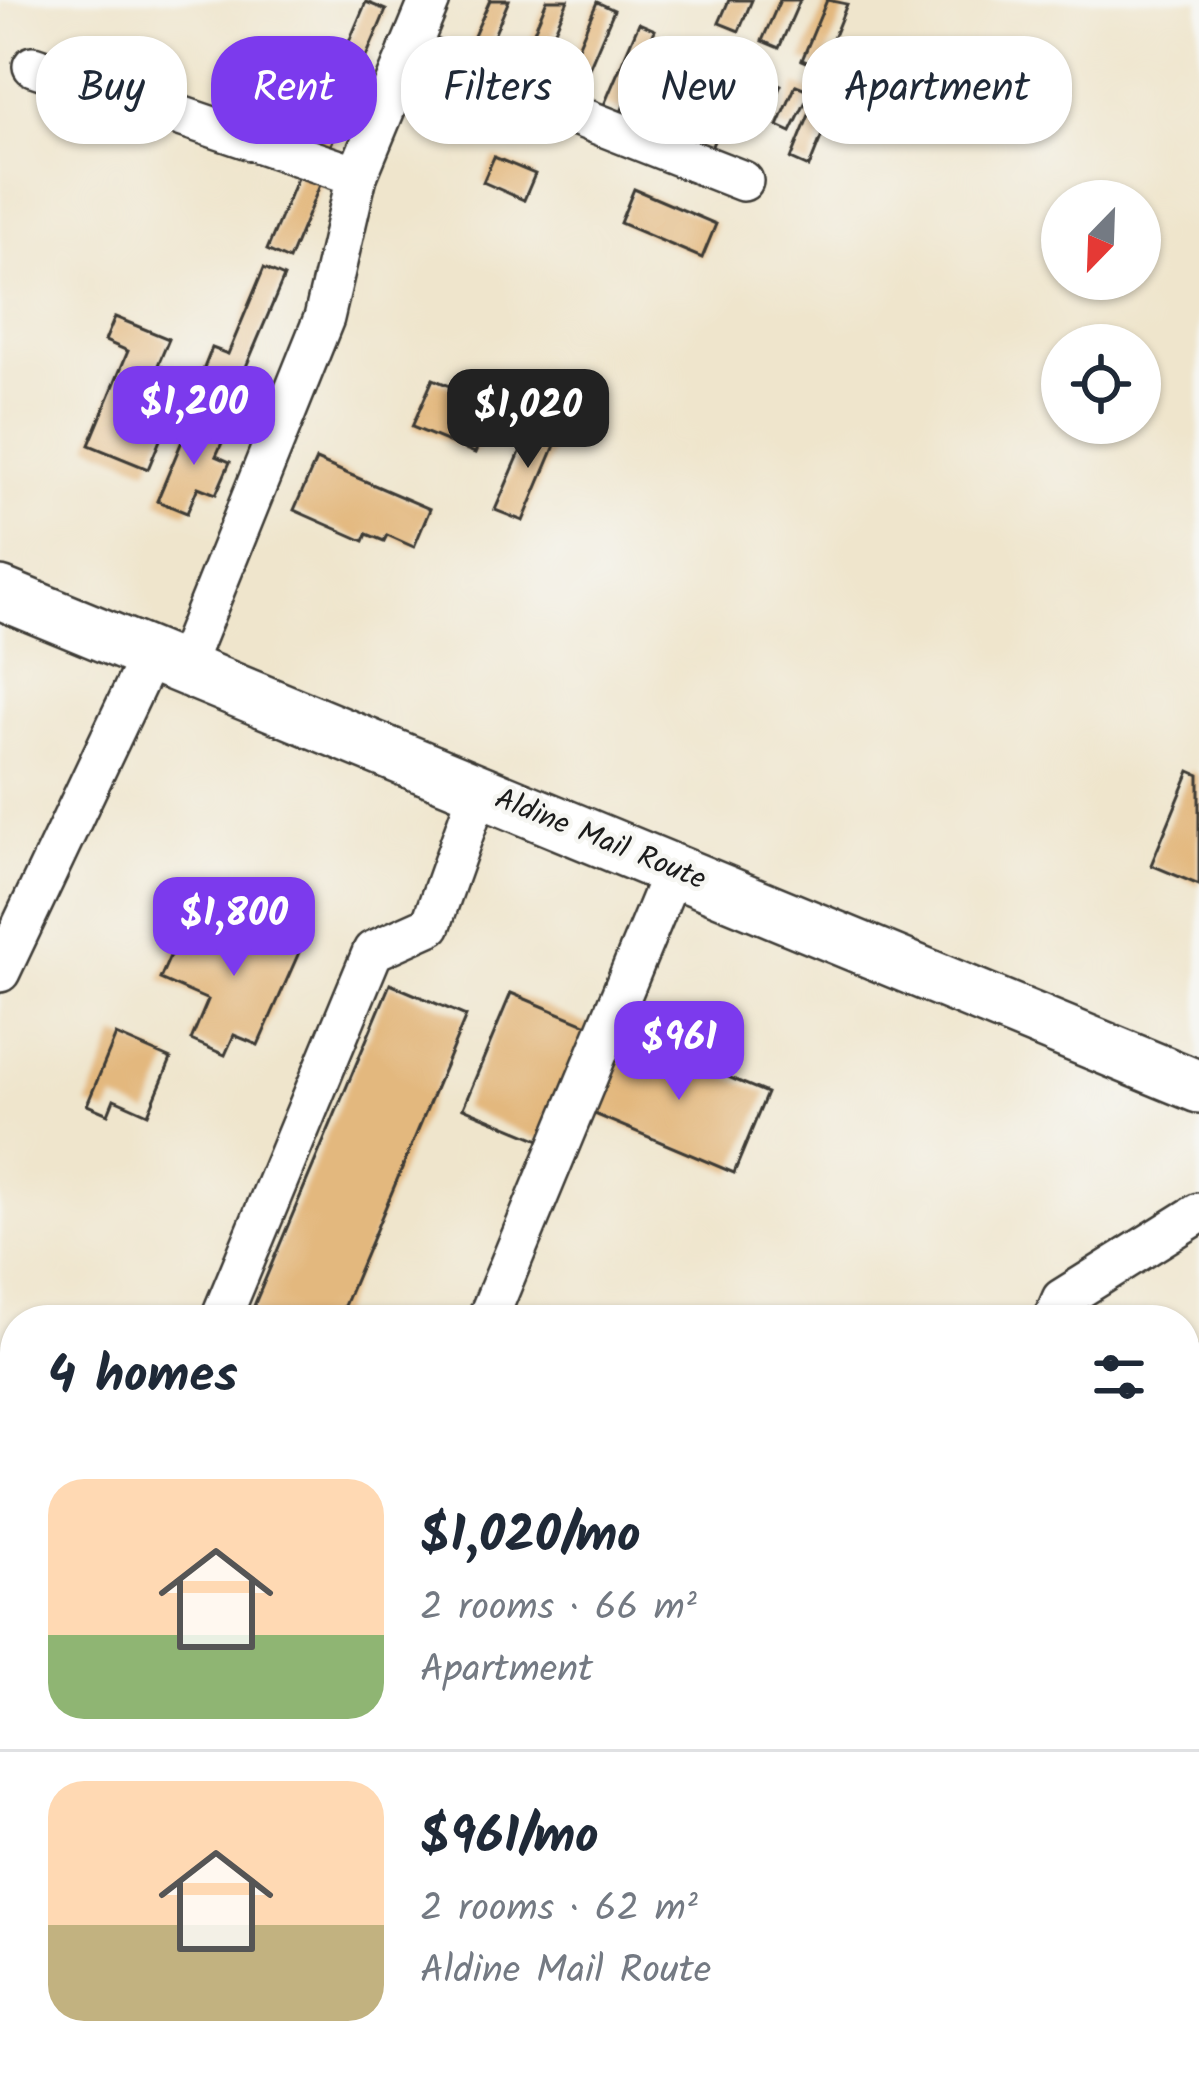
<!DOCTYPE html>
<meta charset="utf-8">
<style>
body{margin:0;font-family:Kalam,sans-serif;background:#f6f6f7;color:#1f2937;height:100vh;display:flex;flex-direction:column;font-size:45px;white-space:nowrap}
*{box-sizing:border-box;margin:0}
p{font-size:39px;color:#747a83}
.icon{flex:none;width:66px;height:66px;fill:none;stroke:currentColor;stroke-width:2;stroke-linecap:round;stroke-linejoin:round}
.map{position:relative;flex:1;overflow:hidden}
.panel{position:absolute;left:0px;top:1305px;width:1200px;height:771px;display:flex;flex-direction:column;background:#fff;border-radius:48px 48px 0 0;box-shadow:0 3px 9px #0004}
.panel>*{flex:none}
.guide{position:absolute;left:36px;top:36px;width:1128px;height:108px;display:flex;gap:24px}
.needle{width:78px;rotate:203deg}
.fabs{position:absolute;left:1041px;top:180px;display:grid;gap:24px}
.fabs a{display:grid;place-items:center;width:120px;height:120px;border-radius:50%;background:#fff;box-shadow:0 3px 9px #0004;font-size:60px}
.price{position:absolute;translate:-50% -102px;padding:0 27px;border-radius:24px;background:#7c3aed;color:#fff;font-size:39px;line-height:78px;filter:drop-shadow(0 3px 6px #0008)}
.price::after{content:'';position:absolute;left:50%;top:72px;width:36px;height:27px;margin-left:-18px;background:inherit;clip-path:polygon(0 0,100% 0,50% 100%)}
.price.selected{background:#222;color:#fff}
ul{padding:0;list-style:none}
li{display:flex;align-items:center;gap:36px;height:300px;padding:0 48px}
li+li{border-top:3px solid #e0e1e3}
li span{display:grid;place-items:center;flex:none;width:336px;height:240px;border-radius:36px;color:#555}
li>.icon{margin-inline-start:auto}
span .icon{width:144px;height:144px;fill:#fffc;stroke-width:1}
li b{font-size:51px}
h2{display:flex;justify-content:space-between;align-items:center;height:144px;padding:0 48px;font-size:51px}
.tag{padding:0 42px;border-radius:48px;background:#fff;box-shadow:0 3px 9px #0004;font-size:42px;line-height:108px}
.tag.selected{background:#7c3aed;color:#fff}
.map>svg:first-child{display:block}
.building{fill:#e3b87e}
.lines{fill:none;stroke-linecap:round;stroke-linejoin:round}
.minor-casing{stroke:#3c3a36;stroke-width:44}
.major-casing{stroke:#3c3a36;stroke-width:56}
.minor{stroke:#fff;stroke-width:39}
.major{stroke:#fff;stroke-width:51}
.labels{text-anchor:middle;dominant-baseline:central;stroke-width:9;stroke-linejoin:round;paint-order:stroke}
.street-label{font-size:30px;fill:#1c1c1c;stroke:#f6f6f2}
</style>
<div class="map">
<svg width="1199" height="2075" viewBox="0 0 1199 2075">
<rect width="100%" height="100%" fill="#f6f6f2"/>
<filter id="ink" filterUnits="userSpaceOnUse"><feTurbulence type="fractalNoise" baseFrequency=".00833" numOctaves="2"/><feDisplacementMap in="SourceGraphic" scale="24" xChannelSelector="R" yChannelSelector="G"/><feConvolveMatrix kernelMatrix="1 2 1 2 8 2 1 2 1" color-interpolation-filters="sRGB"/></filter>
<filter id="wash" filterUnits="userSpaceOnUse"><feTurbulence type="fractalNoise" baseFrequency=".004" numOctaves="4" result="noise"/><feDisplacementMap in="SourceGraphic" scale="48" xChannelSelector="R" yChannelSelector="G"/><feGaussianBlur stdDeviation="2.7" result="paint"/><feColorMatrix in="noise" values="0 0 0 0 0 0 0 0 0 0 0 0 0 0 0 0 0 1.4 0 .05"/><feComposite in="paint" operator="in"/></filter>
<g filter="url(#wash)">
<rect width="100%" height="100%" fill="#efe5cc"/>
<g id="blocks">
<g class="building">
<polygon points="490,0 509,0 487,52 470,45"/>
<polygon points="547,0 568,0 542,60 525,53"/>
<polygon points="729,0 752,0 739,31 719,23"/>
<polygon points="780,0 800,0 779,48 762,41"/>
<polygon points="827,0 847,4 821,68 802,60"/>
<polygon points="366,2 386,10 360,71 340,63"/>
<polygon points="597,2 614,10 587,73 570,66"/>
<polygon points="639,23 655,30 621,112 604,105"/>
<polygon points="683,38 701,45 666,128 648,120"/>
<polygon points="729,56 747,63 711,148 693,141"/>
<polygon points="768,79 781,85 763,125 750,119"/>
<polygon points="332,81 354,91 327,154 305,145"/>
<polygon points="796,85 811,91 791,132 778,126"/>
<polygon points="820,88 838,95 809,167 791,159"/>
<polygon points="494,157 535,174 524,200 483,182"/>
<polygon points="300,171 322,180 289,260 267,250"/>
<polygon points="634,189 716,224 702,258 620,223"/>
<polygon points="264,268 284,277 229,407 194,393 212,348 228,354"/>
<polygon points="115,317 169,339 158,365 186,377 148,469 89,445 128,351 105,341"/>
<polygon points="433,379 495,405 475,453 412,427"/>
<polygon points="534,420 561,431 523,521 495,510"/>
<polygon points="190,422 225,436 216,456 230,462 216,494 198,487 187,513 157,501"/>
<polygon points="316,460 430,509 414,547 387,535 384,541 367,534 364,541 294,510"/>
<polygon points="1190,771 1199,775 1199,885 1151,865"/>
<polygon points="238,913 304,941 258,1045 234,1035 225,1055 191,1040 208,1000 160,979 182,929 224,947"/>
<polygon points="390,984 466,1016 338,1320 248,1320"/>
<polygon points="511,993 590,1026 542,1141 463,1108"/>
<polygon points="624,1034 767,1093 734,1173 592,1113"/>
<polygon points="116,1035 171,1059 148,1114 114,1099 108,1114 87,1105"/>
<polygon points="1199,1346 1199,1434 1185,1428 1185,1379"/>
<polygon points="1195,1528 1199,1530 1199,1633 1185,1627 1185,1553"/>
<polygon points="0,1805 15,1812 15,1857 0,1851"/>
<polygon points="0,2048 15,2054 15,2061 32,2061 65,2075 0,2075"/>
<polygon points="542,2061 598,2061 611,2069 616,2061 631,2061 653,2075 533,2075"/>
</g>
</g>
</g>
<g filter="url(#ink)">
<use href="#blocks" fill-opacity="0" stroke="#3c3a36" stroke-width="3"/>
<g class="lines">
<defs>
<g id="minor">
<polyline points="409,50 743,181"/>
<polyline points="33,66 357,176"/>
<polyline points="183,668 324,318 357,176 430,0"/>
<polyline points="0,972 150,655"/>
<polyline points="220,1320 373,951 431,925 479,790"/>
<polyline points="487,1320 673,870"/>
<polyline points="1053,1320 1062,1299 1199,1213"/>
<polyline points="0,1942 15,1949"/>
<polyline points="1185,2010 1199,1976"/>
<polyline points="285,2061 319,2075"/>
<polyline points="966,2061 999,2075"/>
<polyline points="1158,2075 1164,2061"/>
</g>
<polyline id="major" points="0,593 1199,1087"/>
</defs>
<use href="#minor" class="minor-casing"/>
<use href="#major" class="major-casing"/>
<use href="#minor" class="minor"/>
<use href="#major" class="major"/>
</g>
</g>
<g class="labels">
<g class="street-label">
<text transform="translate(600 840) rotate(22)">Aldine Mail Route</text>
</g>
</g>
</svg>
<div class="fabs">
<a><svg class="needle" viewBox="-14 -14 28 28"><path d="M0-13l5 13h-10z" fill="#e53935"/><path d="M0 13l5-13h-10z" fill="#747a83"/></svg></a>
<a><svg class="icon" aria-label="locate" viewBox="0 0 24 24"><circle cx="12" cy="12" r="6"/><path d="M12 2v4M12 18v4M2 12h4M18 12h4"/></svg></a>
</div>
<b class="price" style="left:194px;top:468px">$1,200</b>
<b class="price selected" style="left:528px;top:471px">$1,020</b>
<b class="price" style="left:234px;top:979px">$1,800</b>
<b class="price" style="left:679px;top:1103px">$961</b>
<div class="guide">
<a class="tag">Buy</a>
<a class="tag selected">Rent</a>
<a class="tag">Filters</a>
<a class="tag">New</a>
<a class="tag">Apartment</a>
</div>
<section class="panel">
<h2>4 homes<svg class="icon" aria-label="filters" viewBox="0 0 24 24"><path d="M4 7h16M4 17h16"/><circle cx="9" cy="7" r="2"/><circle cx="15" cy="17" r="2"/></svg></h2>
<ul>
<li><span style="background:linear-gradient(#ffd9b3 65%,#8fb573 0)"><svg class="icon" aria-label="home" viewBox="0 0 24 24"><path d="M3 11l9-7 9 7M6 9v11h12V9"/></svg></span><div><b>$1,020/mo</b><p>2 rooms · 66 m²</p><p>Apartment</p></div></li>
<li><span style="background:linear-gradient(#ffd9b3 60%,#c2b280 0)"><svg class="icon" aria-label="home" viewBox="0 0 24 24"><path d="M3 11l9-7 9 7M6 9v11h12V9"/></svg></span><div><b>$961/mo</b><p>2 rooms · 62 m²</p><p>Aldine Mail Route</p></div></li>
</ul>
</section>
</div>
